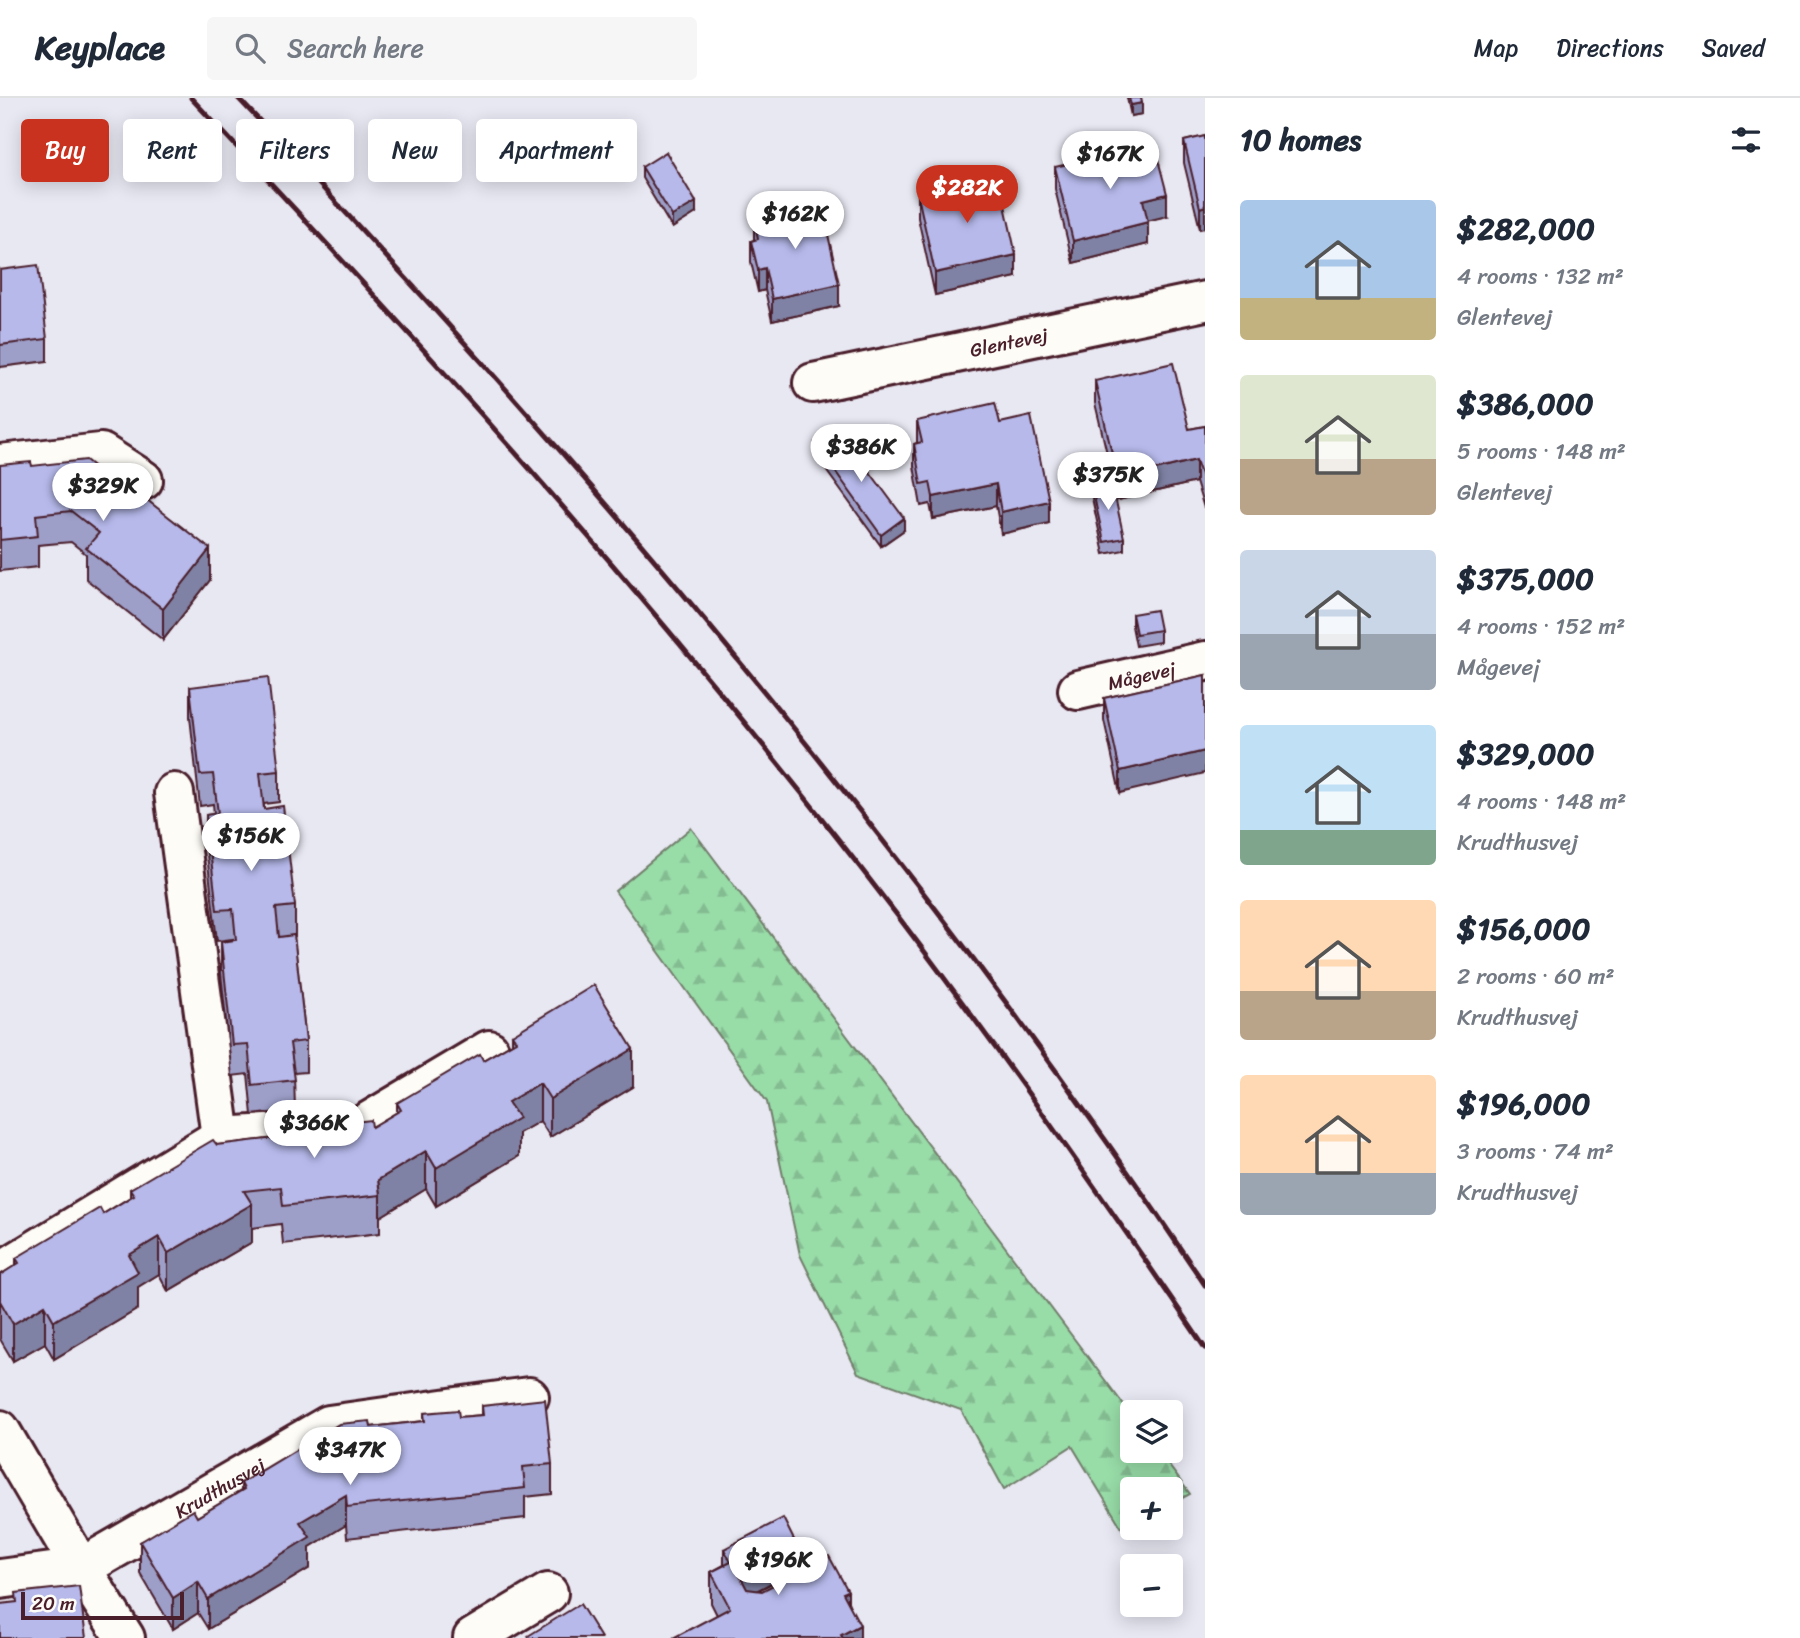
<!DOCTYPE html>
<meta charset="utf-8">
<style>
body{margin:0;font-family:Sriracha,sans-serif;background:#f6f6f7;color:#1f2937;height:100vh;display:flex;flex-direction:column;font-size:26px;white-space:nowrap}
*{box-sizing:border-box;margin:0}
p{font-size:23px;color:#747a83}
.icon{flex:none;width:38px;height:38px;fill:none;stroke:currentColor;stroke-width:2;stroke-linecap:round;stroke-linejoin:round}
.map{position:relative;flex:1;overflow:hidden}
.sheet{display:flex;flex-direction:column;background:#fff;width:595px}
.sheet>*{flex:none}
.top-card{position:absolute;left:21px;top:21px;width:665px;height:63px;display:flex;gap:14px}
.fabs{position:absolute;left:1120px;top:1302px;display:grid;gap:14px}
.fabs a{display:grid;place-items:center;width:63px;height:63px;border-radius:7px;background:#fff;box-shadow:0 4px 18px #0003;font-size:35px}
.scale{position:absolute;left:21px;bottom:18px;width:163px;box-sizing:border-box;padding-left:7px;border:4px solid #4a1f2b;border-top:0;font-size:19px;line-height:24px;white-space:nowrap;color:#4a1f2b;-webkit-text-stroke:5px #fdfcf7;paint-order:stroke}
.price{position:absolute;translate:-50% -60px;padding:0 16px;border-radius:24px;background:#fff;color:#222;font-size:23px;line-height:46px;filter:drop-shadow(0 2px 4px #0008)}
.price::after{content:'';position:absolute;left:50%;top:42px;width:21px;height:16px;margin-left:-10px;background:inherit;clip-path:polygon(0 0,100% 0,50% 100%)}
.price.active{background:#c8321e;color:#fff}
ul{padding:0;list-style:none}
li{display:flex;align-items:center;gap:21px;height:175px;padding:0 35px}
li span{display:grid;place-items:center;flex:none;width:196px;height:140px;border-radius:7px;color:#555}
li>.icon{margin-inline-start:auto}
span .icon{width:84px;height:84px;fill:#fffc;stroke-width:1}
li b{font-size:30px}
h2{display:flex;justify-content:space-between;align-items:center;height:84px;padding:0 35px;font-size:30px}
.chip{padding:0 24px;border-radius:7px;background:#fff;box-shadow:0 4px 18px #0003;font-size:24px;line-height:63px}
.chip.active{background:#c8321e;color:#fff}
header{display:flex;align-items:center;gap:42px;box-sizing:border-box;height:98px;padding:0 35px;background:#fff;border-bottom:2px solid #e0e1e3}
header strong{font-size:33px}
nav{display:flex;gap:38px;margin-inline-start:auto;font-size:24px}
.search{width:490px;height:63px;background:#f6f6f7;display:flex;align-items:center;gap:18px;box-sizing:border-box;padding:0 24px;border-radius:7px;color:#747a83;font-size:26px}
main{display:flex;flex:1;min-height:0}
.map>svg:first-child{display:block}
.forest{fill:url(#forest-firs);stroke:#717e6a;stroke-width:2}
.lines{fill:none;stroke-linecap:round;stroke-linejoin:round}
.minor-casing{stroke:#4a1f2b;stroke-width:44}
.minor{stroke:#fdfcf7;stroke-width:38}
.rail{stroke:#4a1f2b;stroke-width:5}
.wall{fill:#9d9fc9;stroke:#4a1f2b;stroke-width:2}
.shaded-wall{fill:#7f82a4;stroke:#4a1f2b;stroke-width:2}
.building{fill:#b6b9ea;stroke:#4a1f2b;stroke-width:2}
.labels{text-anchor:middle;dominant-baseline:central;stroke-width:7;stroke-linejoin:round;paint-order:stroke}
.street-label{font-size:19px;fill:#4a1f2b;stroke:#fdfcf7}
</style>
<header>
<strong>Keyplace</strong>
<div class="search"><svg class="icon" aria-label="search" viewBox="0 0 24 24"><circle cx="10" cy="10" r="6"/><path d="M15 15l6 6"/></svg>Search here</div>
<nav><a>Map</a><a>Directions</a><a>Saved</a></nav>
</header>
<main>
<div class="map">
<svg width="1205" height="1540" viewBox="0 0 1205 1540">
<defs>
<pattern id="forest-firs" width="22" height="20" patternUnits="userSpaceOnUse" patternTransform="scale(1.75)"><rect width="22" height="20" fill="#98dca8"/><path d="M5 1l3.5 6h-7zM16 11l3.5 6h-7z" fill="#84bc91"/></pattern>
</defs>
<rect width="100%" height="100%" fill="#e8e8f3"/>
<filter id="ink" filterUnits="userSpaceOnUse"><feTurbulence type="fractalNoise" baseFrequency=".0143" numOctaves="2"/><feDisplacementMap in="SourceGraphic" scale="14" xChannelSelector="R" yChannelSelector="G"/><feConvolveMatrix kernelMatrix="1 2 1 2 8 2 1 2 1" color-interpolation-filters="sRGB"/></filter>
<g filter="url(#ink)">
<polygon class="forest" points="691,730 1132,1318 1132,1353 1158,1353 1190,1396 1171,1406 1171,1391 1132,1391 1132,1427 1123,1432 1072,1348 1004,1391 961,1312 858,1275 800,1157 767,1004 615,793"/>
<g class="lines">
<defs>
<g id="minor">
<path id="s1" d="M 813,285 L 1205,203"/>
<polyline points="0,366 101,355 143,382"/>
<path id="s2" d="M 1078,592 L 1205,563"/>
<polyline points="174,695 221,1039"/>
<polyline points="0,1174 221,1039 358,1030 489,952"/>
<polyline points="0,1332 81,1470 125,1540"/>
<path id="s3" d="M 0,1481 L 81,1470 L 329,1327 L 529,1299"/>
<polyline points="473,1540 548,1495"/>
</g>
</defs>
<use href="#minor" class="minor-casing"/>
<use href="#minor" class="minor"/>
<g class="rail">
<path d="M 191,0 C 439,263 681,534 900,821 C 1006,961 1107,1105 1205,1250"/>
<path d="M 238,0 C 590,370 921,762 1205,1187"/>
</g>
</g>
<g class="wall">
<polygon points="1127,0 1141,0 1142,16 1131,18"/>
<polygon points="1205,38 1200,131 1184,65 1184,43"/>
<polygon points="642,69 696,115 672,130 642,80"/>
<polygon points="1055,69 1167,118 1148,122 1148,146 1073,165 1055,91"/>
<polygon points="918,98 1016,179 935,197 918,120"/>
<polygon points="754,121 839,208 772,223 765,192 758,194 751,164 751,143 754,142"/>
<polygon points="0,172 47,241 47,263 0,269"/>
<polygon points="1095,283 1189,331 1205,328 1204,410 1196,384 1118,402 1095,305"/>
<polygon points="917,323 1000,325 1049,425 1001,436 996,408 933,421 930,406 921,408 914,368 914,346 917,345"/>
<polygon points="815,345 904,432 881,448 815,357"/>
<polygon points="0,367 32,368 210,482 163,542 86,481 86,456 71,444 38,447 38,469 0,473"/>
<polygon points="1092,389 1124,440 1124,452 1104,456 1092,400"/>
<polygon points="1132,516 1160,532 1160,544 1136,548 1132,528"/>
<polygon points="1205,577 1120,695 1104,622 1104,600"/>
<polygon points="190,589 279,673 279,704 264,706 264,711 295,808 295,839 294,839 306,943 306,974 294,975 295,1012 252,1017 248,976 232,978 221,875 221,844 233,843 233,841 217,843 206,748 206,717 214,716 213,706 200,708 190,619"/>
<polygon points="512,937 633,989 550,1039 540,1023 519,1035 519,1058 436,1108 426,1091 380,1119 380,1135 283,1146 281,1126 252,1130 252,1144 168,1193 159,1176 138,1189 138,1211 54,1261 45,1245 13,1263 0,1241 0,1177 16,1167 16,1160 103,1116 130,1099 130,1091 217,1047 372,1029 397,1014 397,1005 483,962 512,945"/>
<polygon points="482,1308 552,1366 552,1396 525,1399 525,1420 347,1440 346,1427 310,1449 310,1470 208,1531 198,1515 173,1531 140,1475 140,1444 197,1419 241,1393 241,1385 371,1329 424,1323 424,1315 459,1319 482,1317"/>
<polygon points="724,1451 794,1473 757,1493 848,1504 860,1540 717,1517 711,1505 711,1474 724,1467"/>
</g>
<g class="shaded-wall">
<polygon points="1142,5 1142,16 1131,18 1131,7"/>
<polygon points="1167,96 1167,118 1143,124 1143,102"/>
<polygon points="696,104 696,115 672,130 672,118"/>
<polygon points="1205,108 1205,130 1200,131 1200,110"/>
<polygon points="1148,124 1148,146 1073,165 1073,143"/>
<polygon points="1016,157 1016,179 935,197 935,175"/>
<polygon points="765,170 765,192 758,194 758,172"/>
<polygon points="839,186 839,208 772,223 772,201"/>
<polygon points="1196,362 1196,384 1118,402 1118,381"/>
<polygon points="996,386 996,408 933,421 933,399"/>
<polygon points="1049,403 1049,425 1001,436 1001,414"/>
<polygon points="904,420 904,432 881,448 881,437"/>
<polygon points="210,451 210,482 163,542 163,511"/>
<polygon points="1205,653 1205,675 1120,695 1120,673"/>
<polygon points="633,951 633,989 550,1039 550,1001"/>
<polygon points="540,985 540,1023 519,1035 519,1058 436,1108 436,1070 508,1004"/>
<polygon points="426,1053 426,1091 380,1119 380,1097 378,1082"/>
<polygon points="252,1106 252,1144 168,1193 168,1155"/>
<polygon points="159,1139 159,1176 138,1189 138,1211 54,1261 54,1223 129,1157"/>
<polygon points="45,1207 45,1245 13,1263 13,1226"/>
<polygon points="346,1397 346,1427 310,1449 310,1470 208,1531 208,1501 300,1424"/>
<polygon points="794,1442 794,1473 737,1503 737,1472"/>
<polygon points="198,1484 198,1515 173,1531 173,1500"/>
<polygon points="848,1493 848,1524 843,1495"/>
<polygon points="860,1527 860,1540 841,1540 841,1537"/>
</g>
<g class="building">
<polygon points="1129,0 1141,0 1142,5 1131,7"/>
<polygon points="1205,38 1205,108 1200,110 1184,43"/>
<polygon points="1154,46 1167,96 1143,102 1148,124 1073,143 1055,69"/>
<polygon points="666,54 696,104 672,118 642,69"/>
<polygon points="999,80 1016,157 935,175 918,98"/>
<polygon points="821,105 839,186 772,201 765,170 758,172 751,143 758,141 754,121"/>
<polygon points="38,167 47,241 0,247 0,172"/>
<polygon points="1173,265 1189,331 1205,328 1205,388 1196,362 1118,381 1095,283"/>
<polygon points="995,305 1000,325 1031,318 1049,403 1001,414 996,386 933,399 930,384 921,386 914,346 922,344 917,323"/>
<polygon points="844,339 904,420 881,437 815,345"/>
<polygon points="86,362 129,397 133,391 210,451 163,511 86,450 99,435 71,413 36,417 38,438 0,442 0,367 31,364 32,368"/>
<polygon points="1112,385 1124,440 1104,444 1092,389"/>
<polygon points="1156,512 1160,532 1136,536 1132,516"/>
<polygon points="1205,577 1205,653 1120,673 1104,600"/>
<polygon points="268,579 279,673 260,675 264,711 283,708 295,808 276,810 279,839 294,837 306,943 290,945 295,982 252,987 248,946 232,947 221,844 236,842 233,811 217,812 206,717 218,715 213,676 200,677 190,589"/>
<polygon points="594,887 633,951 550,1001 540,985 508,1004 519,1020 436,1070 426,1053 378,1082 380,1097 283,1108 281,1089 244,1093 252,1106 168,1155 159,1139 129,1157 138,1174 54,1223 45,1207 13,1226 0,1203 0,1177 19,1165 16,1160 100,1110 103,1116 134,1097 130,1091 213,1042 217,1047 275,1040 275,1033 371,1022 372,1029 401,1012 397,1005 480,956 483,962 516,943 512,937"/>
<polygon points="545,1301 552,1366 523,1369 525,1390 347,1409 346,1397 300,1424 310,1439 208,1501 198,1484 173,1500 140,1444 193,1412 197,1419 244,1391 241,1385 339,1326 370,1323 371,1329 425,1323 424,1315 458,1312 459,1319 483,1317 482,1308"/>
<polygon points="783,1420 794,1442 737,1472 747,1491 762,1493 829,1458 848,1493 843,1495 860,1527 841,1537 843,1540 673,1540 730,1510 711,1474 731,1464 724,1451"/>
<polygon points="79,1488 86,1540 0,1540 0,1506 17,1504 16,1495"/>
<polygon points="580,1506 601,1540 529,1540 528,1538"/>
</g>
</g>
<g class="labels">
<g class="street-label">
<text stroke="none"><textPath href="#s1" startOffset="200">Glentevej</textPath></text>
<text stroke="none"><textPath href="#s2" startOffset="65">Mågevej</textPath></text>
<text stroke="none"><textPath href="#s3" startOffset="242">Krudthusvej</textPath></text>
</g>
</g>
</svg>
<div class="fabs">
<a><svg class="icon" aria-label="layers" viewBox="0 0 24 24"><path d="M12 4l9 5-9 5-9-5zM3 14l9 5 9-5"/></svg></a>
<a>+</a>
<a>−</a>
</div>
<div class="scale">20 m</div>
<b class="price" style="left:1110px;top:93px">$167K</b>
<b class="price active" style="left:967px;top:127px">$282K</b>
<b class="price" style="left:795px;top:153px">$162K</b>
<b class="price" style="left:861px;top:386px">$386K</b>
<b class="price" style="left:1108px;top:414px">$375K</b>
<b class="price" style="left:103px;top:425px">$329K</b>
<b class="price" style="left:251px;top:775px">$156K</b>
<b class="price" style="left:314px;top:1062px">$366K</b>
<b class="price" style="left:350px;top:1389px">$347K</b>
<b class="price" style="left:778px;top:1499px">$196K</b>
<div class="top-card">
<a class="chip active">Buy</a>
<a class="chip">Rent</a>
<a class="chip">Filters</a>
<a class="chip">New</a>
<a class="chip">Apartment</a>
</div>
</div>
<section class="sheet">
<h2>10 homes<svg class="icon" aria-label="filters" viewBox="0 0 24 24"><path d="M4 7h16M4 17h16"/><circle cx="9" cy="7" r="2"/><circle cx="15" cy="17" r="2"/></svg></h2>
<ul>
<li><span style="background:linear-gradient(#a9c7e8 70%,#c2b280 0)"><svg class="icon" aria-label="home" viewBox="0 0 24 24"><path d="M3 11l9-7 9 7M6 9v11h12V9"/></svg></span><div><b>$282,000</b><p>4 rooms · 132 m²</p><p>Glentevej</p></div></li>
<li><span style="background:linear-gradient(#dfe7d0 60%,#b9a48a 0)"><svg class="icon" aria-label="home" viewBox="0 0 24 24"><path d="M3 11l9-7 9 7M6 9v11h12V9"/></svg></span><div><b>$386,000</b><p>5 rooms · 148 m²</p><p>Glentevej</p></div></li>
<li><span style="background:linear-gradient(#c9d6e8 60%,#9aa5b1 0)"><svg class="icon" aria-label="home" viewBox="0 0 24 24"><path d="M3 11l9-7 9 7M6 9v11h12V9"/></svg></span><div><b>$375,000</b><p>4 rooms · 152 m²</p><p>Mågevej</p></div></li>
<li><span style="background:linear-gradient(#bfe0f5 75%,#7fa58c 0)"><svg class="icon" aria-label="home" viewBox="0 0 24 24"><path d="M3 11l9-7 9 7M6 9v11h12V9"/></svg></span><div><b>$329,000</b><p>4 rooms · 148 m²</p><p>Krudthusvej</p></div></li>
<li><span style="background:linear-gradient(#ffd9b3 65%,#b9a48a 0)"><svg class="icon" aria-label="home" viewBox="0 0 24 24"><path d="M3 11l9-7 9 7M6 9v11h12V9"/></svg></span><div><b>$156,000</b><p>2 rooms · 60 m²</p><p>Krudthusvej</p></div></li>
<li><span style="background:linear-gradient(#ffd9b3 70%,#9aa5b1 0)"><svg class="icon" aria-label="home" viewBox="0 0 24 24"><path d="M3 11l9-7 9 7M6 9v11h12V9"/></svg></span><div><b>$196,000</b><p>3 rooms · 74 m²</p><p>Krudthusvej</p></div></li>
</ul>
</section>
</main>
